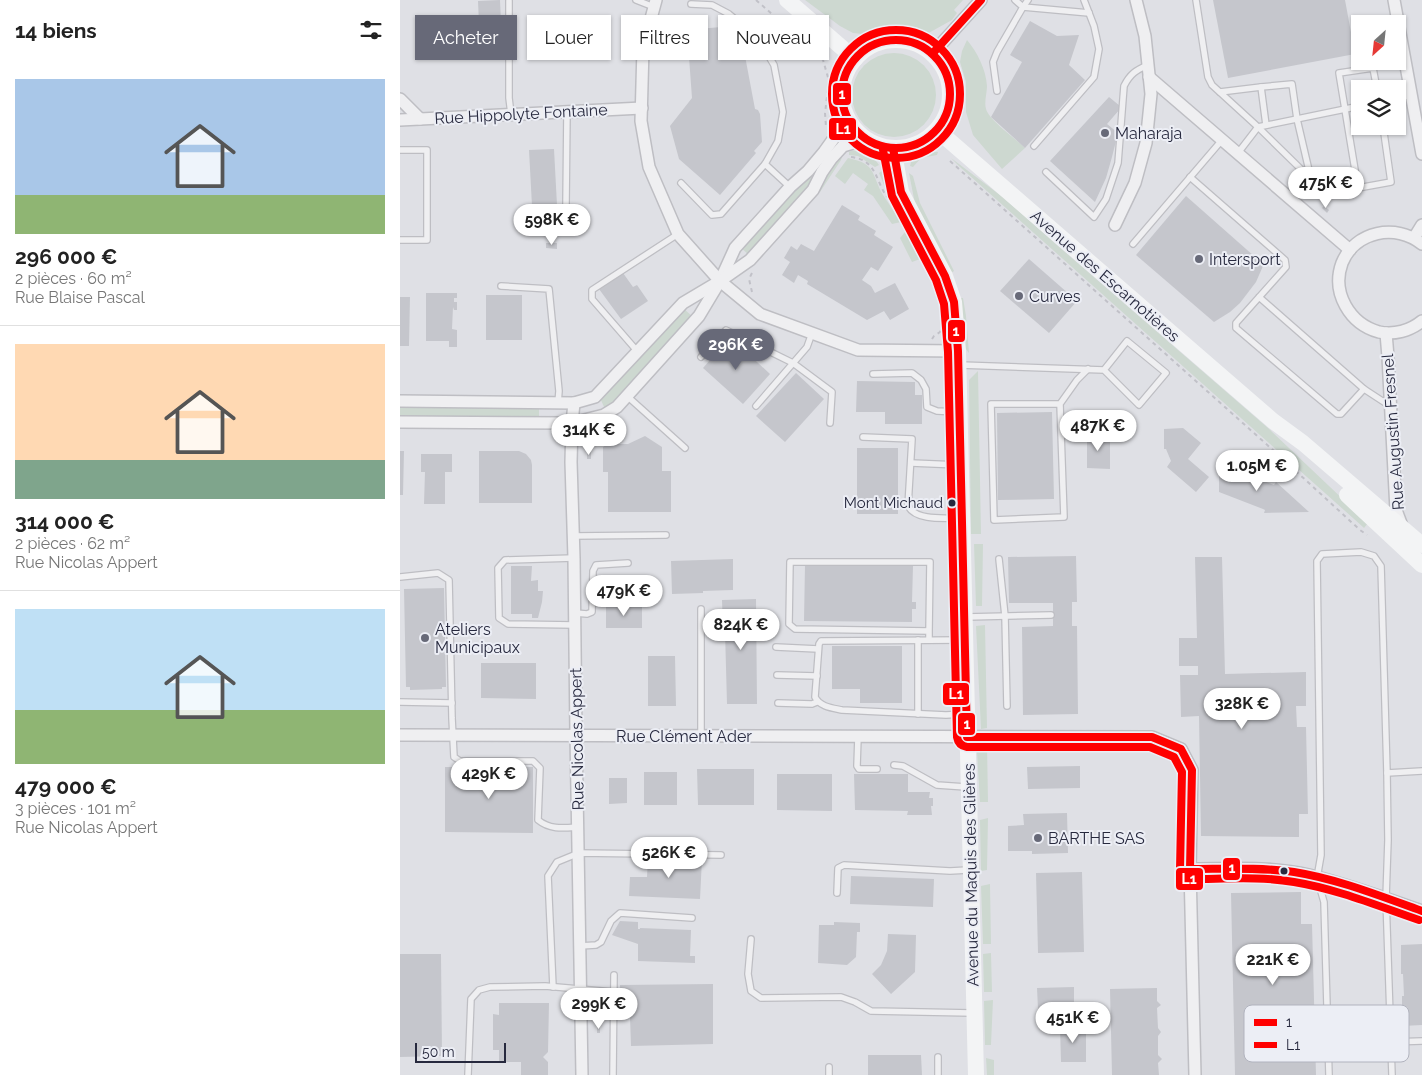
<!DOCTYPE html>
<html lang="fr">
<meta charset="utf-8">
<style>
body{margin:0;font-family:Raleway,sans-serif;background:#f2f2f2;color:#222;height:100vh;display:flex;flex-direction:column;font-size:19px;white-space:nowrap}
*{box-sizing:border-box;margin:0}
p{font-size:16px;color:#767676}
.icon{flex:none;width:28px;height:28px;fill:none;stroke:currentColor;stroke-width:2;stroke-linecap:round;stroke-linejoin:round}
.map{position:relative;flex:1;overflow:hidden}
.details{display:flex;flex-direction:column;background:#fff;width:400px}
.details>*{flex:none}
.top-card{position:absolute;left:15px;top:15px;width:475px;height:45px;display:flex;gap:10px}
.needle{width:32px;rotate:207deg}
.buttons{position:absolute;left:951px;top:15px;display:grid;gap:10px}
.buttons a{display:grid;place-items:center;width:55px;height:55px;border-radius:0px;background:#fff;box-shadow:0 1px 4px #0004;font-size:25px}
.scale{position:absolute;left:15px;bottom:12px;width:91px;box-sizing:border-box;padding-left:5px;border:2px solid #27293e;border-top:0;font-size:14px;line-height:18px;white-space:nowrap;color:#27293e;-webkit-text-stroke:4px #eceef5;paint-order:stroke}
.price{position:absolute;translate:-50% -42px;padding:0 11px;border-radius:18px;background:#fff;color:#222;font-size:16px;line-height:32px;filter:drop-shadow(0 1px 2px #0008)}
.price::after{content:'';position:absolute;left:50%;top:30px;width:15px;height:11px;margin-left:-8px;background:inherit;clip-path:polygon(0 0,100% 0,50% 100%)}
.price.active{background:#676978;color:#fff}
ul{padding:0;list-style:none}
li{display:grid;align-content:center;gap:10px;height:265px;padding:0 15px}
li+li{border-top:1px solid #e0e0e0}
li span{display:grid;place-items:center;height:155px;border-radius:0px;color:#555}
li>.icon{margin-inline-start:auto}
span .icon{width:90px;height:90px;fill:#fffc;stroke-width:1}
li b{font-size:21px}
h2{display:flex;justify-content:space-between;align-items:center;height:60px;padding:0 15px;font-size:21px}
.tag{padding:0 18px;border-radius:0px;background:#fff;box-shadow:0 1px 4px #0004;font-size:18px;line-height:45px}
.tag.active{background:#676978;color:#fff}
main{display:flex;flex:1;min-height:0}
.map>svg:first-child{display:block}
.green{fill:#cdd8d0}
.building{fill:#c5c6cc}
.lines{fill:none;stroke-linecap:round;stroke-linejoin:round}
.service-casing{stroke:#bebec3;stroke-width:8}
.minor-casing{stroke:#bebec3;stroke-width:14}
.path{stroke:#c1c1c8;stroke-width:2;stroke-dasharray:4 4;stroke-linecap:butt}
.service{stroke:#efeff1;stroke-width:5.5}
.minor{stroke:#efeff1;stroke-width:11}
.secondary{stroke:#f3f4f5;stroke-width:16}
.bus-1-casing{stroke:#eceef5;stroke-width:11}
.bus-2-casing{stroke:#eceef5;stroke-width:11}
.bus-1{stroke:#f00;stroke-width:8}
.bus-2{stroke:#f00;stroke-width:8}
.poi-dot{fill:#676978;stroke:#eceef5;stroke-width:2}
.bus-dot{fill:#27293e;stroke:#eceef5;stroke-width:2}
.labels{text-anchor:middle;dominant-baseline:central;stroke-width:4;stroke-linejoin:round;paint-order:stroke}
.bus-label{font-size:15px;fill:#27293e;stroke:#eceef5;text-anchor:end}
.street-label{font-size:16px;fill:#27293e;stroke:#eceef5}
.poi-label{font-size:16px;fill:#27293e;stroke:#eceef5;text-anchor:start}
.key{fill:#eceef5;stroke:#b1b3be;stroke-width:1}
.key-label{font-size:14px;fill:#27293e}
.line-badge{stroke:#eceef5;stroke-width:2}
.badge-label{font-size:14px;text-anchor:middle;font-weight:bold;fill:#fff}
</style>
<main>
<section class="details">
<h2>14 biens<svg class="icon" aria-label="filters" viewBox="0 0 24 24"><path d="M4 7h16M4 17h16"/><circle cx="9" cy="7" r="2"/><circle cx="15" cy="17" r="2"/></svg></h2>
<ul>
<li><span style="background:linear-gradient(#a9c7e8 75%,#8fb573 0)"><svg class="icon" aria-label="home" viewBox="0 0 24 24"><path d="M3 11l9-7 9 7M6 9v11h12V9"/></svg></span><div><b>296 000 €</b><p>2 pièces · 60 m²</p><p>Rue Blaise Pascal</p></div></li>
<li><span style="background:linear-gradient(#ffd9b3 75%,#7fa58c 0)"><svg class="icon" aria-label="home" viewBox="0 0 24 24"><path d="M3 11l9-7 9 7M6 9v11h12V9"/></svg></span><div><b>314 000 €</b><p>2 pièces · 62 m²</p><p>Rue Nicolas Appert</p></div></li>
<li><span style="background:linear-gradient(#bfe0f5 65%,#8fb573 0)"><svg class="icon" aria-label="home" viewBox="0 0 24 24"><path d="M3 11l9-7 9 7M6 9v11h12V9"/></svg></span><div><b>479 000 €</b><p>3 pièces · 101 m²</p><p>Rue Nicolas Appert</p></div></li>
</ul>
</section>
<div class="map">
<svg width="1022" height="1075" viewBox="0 0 1022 1075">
<rect width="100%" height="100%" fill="#dfe0e5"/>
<g class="green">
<polygon points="405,0 563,0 554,10 557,13 552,20 525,35 494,32 473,35 453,33 440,26"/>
<path d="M 567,40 C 577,52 586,69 587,86 C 587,93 584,102 586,109 C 589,120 616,139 625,148 L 602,169 L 573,135 L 566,112 L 566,82 L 560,62 L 562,51 Z"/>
<circle cx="494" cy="95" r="42"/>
<path d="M 458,150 C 468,153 474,157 479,165 L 475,167 L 458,156 L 449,155 L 449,152 L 451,151 Z"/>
<path d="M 528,151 L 538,152 L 537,155 L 521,158 L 513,167 L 510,166 C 512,157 519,153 528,151 Z"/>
<polygon points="442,157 441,160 420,192 417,192 435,163"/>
<path d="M 448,158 C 477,164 471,174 483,195 C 489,204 495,213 501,222 L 492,224 L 473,196 L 464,190 L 468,184 L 453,173 L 445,184 L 435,176 Z"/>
<polygon points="551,158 604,198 658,246 868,428 968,523 964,528 963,527 560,167"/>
<polygon points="482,171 492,196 500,204 507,216 503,219 499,211 489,197 479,173"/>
<polygon points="416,172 401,198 349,255 340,247 391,191"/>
<polygon points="509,173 513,176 520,203 554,271 551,273 515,204"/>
<polygon points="505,232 520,259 512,262 500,238"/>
<polygon points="559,298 563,298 566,316 569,353 565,348"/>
<polygon points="284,309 293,317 213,405 205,409 200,398 223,375"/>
<polygon points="578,371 581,534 571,534 569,380"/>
<polygon points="0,405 139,405 139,419 0,418"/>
<polygon points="574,544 583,544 582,606 576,606"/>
<polygon points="585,625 587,728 581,729 576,626"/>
<polygon points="587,744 588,802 580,802 577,752 581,745"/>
<polygon points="588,818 587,870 581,871 580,820"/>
<polygon points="590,884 591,944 583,944 581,886"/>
<polygon points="591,953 592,992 584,992 583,954"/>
<polygon points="593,1000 591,1045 585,1045 584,1001"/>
<polygon points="586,1058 594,1060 594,1075 587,1075"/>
</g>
<g class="building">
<polygon points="100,0 102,46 80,47 78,1"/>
<polygon points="813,0 945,0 955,54 828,78"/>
<polygon points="630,21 657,36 679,35 669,65 685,80 625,148 591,117 622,62 610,55"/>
<polygon points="321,27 328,28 334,31 338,35 342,40 355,109 358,110 360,114 362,142 354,151 356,153 320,195 279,159 270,126 292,98 287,30"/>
<polygon points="709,97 720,106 720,109 707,124 718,133 712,157 706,178 695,202 650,161"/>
<polygon points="154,149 157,205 132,206 129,150"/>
<polygon points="786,196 863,264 863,266 856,282 840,303 830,312 814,322 736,255"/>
<polygon points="442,205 460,216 458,220 476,231 474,235 493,247 478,271 471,267 462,280 471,286 475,293 495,283 509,309 490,320 484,311 467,320 407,284 408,281 398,275 394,283 382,275 390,262 384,258 391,246 397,250 401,244 414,251"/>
<polygon points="924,206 929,210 927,213 922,208"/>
<polygon points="146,243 157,243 157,249 146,248"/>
<polygon points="629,259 677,301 649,333 600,291"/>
<polygon points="223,273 233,287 237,285 248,301 221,319 199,289"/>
<polygon points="26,293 57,293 57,298 54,298 54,302 57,302 57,310 54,310 53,307 52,329 57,330 57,347 49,347 49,341 26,341"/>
<rect x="86" y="295" width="36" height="45"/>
<polygon points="0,297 10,297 9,346 0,346"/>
<polygon points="330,337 370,374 343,404 303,368"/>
<polygon points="396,373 424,399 385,442 356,416"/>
<polygon points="457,381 515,382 515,395 522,395 522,424 485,424 485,412 456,412"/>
<polygon points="652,412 654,499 598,500 597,413"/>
<polygon points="783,428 801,443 788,459 809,477 796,492 767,467 771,461 766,449 764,449 764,429"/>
<polygon points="687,434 710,435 710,469 687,468"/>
<polygon points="245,436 262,447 262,471 271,471 271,512 208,512 208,472 203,472 203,447 208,444 228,444"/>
<rect x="457" y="448" width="41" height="66"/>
<polygon points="0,451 4,451 3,495 0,495"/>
<polygon points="79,451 119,451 126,454 131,460 132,465 132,503 79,503"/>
<polygon points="191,452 191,459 187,459 187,453"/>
<polygon points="21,454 52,454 52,472 45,472 45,504 24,504 25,472 21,472"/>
<polygon points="819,463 874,485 876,482 909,512 864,513 865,510 863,509 819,492"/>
<polygon points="676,556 677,602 672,602 672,626 677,626 678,714 623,715 622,627 653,626 653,603 609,603 608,557"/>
<polygon points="795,557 822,557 825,674 906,672 906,706 896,706 897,727 906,727 908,814 899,814 899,837 801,836 799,716 781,717 780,675 798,675 798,666 779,666 779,638 797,638"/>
<polygon points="333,559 333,590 303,591 303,593 272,594 271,561"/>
<polygon points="405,565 513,566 512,602 516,602 516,609 512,609 512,622 404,621"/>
<polygon points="111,566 132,566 131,581 138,580 138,591 143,591 142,602 138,618 132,618 132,614 111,614"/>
<polygon points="242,583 242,604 206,604 206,584"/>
<polygon points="44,588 46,687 42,687 42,689 10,690 10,687 6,687 4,589"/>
<polygon points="356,599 357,704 327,704 325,631 323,631 322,600"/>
<polygon points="242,605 242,628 206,628 206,606"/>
<polygon points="432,646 502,646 502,703 460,703 460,689 432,689"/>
<polygon points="248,656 275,656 276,706 248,706"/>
<polygon points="81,663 136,663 136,699 81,698"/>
<polygon points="680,766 680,788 628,789 627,767"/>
<polygon points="45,767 133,767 133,833 45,832"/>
<polygon points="297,769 354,769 354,805 298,805"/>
<rect x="244" y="772" width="33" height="33"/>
<polygon points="377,774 432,774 432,811 377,810"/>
<polygon points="454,774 508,774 508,792 530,792 529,798 533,798 533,806 531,806 532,815 507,815 508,811 455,810"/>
<polygon points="209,778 227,778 227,803 209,804"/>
<polygon points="667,813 668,853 632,854 632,851 608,851 608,826 624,825 623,814"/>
<polygon points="248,857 302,859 300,899 229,896 230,877 247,877"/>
<polygon points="682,872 684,952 638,953 636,873"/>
<polygon points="451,876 534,879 533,907 450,904"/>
<polygon points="901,892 901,924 912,924 916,1075 835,1075 831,893"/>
<polygon points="220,921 238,922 238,929 240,929 240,928 291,930 290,956 295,956 295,963 238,961 238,944 212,935"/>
<polygon points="434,922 460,923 460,932 457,932 456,957 447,965 418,963 419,925 434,925"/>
<polygon points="488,934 516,935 515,972 491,994 472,974 481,965 487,951"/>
<polygon points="1022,944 1022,1025 1002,1026 1002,996 1004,996 1003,974 1001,974 1001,945"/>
<polygon points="0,954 41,954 42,1056 0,1057"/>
<polygon points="313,984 313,1044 231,1046 230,1016 221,1016 220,985"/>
<polygon points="674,987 674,1009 638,1009 637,988"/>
<polygon points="757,988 757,1001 761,1005 757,1008 758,1028 761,1032 758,1036 758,1055 762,1059 758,1063 759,1075 712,1075 710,989"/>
<polygon points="99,1003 149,1003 148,1052 143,1057 148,1062 148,1075 121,1075 121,1062 99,1062 99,1050 93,1050 93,1014 99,1015"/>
<polygon points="686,1025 686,1062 661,1062 660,1026"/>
<polygon points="200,1026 200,1033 197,1033 197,1027"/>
<polygon points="468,1055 521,1055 522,1075 468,1075"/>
</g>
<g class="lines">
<defs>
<g id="service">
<polyline points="236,0 254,7"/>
<polyline points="796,0 808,77 812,85 858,127 911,179"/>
<polyline points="109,1 109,98 111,114"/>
<polyline points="291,4 312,5 329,14 358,38 374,65 383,112 378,141 365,164"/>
<polyline points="623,7 689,13"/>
<polyline points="623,7 628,0"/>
<polyline points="597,91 593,62 597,52 623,7 615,0"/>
<polyline points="820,92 861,87"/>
<polyline points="998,98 1011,95"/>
<polyline points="866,125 861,87 892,84 897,119 911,179 934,191 958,188 991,182 983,126"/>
<polyline points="634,146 694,77 699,49 694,26 684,0"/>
<polyline points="0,150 27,150 27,240 0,240"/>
<polyline points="838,153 858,127 960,106"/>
<path d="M 646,172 L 694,217 L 706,199 L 718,163 L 724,86 C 730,74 736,70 748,65"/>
<polyline points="790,177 885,260 886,267 836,323 836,328 937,414 941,414 964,389 859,297"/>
<polyline points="281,183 312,215 321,214 365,164 390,187"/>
<polyline points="958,188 939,73 973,68 977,89"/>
<polyline points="166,204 167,111"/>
<polyline points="733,244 822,140"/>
<polyline points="101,286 149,289 159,391 158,403"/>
<polyline points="238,352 192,299 192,290 278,234"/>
<polyline points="301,357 326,330 393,363 432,392 430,423"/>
<polyline points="560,365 704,370 727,341 766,373 739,405 704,370"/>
<polyline points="473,374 512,373 521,380 526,389 527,407 537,411 557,412"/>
<polyline points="964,389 990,406"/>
<polyline points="227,396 285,448"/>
<polyline points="660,404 664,517 594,520 591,404 660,404 677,380 688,369"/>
<polyline points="356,406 407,347 412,333"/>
<path d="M 463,437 L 512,439 L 508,506 C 516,521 544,518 560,518"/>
<polyline points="511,463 559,465"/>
<polyline points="174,536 266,535"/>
<polyline points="174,558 105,560 98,568 99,618 108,624 175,625"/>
<polyline points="599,559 605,616 607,706"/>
<path d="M 0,577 L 38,573 L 49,580 L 52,718 L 54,757 L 60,761 L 133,761 L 140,768 L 138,820 C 150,830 164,828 178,827"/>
<polyline points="301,609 301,736"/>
<polyline points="175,613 187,614 192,612 193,571 196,565 228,563"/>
<polyline points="566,617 651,615"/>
<polyline points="529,640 529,631 530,562 390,562 389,624 395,629 529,631"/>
<path d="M 563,640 L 421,641 L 419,644 L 415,697 C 420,707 432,708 442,710 L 546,715 L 564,714"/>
<polyline points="376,647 418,649"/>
<polyline points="377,675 417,676"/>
<polyline points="0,702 52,703"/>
<polyline points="378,703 412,704 417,702"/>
<polyline points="518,714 518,640"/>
<polyline points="458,737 457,766 459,769 477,769"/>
<polyline points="494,765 503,766 537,785 566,787"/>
<polyline points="987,773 988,840 986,898 992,1075"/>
<polyline points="437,893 438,868 444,865 550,871 568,870"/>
<polyline points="351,939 348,974 351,991 361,998 441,997 455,1002 471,1011 572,1013"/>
<polyline points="180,946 196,945 201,942 211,921 220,913 292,918"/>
<polyline points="153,987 148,876 157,862 179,853 321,855"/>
<polyline points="929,1044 1022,1041"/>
<polyline points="429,1067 429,1075"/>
<polyline points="68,1075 71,999 79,990 90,987 145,986 214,992"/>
<polyline points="213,1075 214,975"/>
<polyline points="538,1075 538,1057"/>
<polyline points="929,1075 924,902 917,878 921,855 917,561 922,554 961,552 974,556 981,566 987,773 1022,771"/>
</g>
<g id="minor">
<polyline points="256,0 243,48 241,121 249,167 278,234 320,281 360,314 458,350 558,351"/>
<polyline points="994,0 1022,154"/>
<polyline points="533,53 581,0"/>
<polyline points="749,77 950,250"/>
<polyline points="0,99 20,119"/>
<polyline points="0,120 242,108"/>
<polyline points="715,225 735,183 746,143 751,94 745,36 736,0"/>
<polyline points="1014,238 1022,225"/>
<path d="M 1022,244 C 996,223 955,231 942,263 C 931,293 950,324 979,332 C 994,335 1010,331 1022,321"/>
<polyline points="986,333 988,357 996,510 1002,526"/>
<polyline points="0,401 174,403 195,397 283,303 320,281 335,248 390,187 408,171 424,152 434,138 440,126 445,109"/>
<polyline points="174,403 172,423 171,462 174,558 176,735 182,1075"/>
<polyline points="0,422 172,423 204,415 217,407 299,316 320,281 350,260 413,190 422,172 431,159 443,146 467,139"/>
<polyline points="0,735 752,737 781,749 792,770 790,869 795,1075"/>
<path d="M 790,869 C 829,869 870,866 909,875 C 947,884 985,898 1022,911"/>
</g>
</defs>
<use href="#service" class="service-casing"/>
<use href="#minor" class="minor-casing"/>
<g class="path">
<polyline points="356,0 412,49 423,60 429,81 425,113 426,127"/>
<circle cx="494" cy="95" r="62"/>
<polyline points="524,150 537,150"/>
<path d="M 451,157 C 477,160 475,180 487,197"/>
<polyline points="550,161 874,451 960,530 967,535"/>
<polyline points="352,292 349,279 352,273"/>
<polyline points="532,339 534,336 540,332 541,328"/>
</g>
<use href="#service" class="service"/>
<use href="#minor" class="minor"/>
<g class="secondary">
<polyline points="387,0 455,59"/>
<circle cx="496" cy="94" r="54"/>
<polyline points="537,130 873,421 903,443 1022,545"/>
<polyline points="493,148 501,192 545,276 554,302 558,351 576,1075"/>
<polyline points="947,495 1022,565"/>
</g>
<defs>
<g id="bus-1">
<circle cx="496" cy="94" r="54"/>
<polyline points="533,53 581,0"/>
<path d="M 493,148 L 501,192 L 545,276 L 554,302 L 558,351 L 567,737 L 752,737 L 781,749 L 792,770 L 790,869 C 824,869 859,867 894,872 C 938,879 980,896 1022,911"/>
</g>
<g id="bus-2">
<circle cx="496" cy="94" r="64"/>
<path d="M 483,150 L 492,196 L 536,280 L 544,304 L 548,352 L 557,737 C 558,743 561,746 567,747 L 750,747 L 774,757 L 782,772 L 780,869 C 781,875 784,878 790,879 C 824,879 860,876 894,882 C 937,889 978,906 1019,920"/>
</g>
</defs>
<use href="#bus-1" class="bus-1-casing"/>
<use href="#bus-2" class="bus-2-casing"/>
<use href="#bus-1" class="bus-1"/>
<use href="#bus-2" class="bus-2"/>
</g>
<g class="poi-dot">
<circle cx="705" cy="133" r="5"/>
<circle cx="799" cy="259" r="5"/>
<circle cx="619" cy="296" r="5"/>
<circle cx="25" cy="638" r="5"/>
<circle cx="638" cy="838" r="5"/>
</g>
<g class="bus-dot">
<circle cx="552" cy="503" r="4.5"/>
<circle cx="884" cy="871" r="4.5"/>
</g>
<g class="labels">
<g class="bus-label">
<text x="543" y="503">Mont Michaud</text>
</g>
<g class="street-label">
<text transform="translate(121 114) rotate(-3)">Rue Hippolyte Fontaine</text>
<text transform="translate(705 276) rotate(41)">Avenue des Escarnotières</text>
<text transform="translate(993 432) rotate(-94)">Rue Augustin Fresnel</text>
<text x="284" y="736">Rue Clément Ader</text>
<text transform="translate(177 739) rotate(-91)">Rue Nicolas Appert</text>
<text transform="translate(571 875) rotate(-91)">Avenue du Maquis des Glières</text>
</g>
<g class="poi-label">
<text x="715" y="133">Maharaja</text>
<text x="809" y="259">Intersport</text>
<text x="629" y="296">Curves</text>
<text x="35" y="629">Ateliers<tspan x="35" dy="18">Municipaux</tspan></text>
<text x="648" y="838">BARTHE SAS</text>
</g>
</g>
<rect x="844" y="1005" width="165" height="57" rx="8" class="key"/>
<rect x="854" y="1019" width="23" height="7" fill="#f00"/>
<rect x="854" y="1042" width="23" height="6" fill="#f00"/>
<g class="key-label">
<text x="886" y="1027">1</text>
<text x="886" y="1050">L1</text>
</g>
<g class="line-badge">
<rect x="432" y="82" width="20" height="24" rx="5" fill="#f00"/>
<rect x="428" y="117" width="29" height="24" rx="5" fill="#f00"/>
<rect x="547" y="319" width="19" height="24" rx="5" fill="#f00"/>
<rect x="542" y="682" width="28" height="24" rx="5" fill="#f00"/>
<rect x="557" y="712" width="19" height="24" rx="5" fill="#f00"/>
<rect x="822" y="857" width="19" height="24" rx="5" fill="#f00"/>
<rect x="775" y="867" width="29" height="24" rx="5" fill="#f00"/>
</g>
<g class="badge-label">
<text x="442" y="99">1</text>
<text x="443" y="134">L1</text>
<text x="556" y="336">1</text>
<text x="556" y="699">L1</text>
<text x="567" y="729">1</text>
<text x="832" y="873">1</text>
<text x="789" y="884">L1</text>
</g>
</svg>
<div class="buttons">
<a><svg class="needle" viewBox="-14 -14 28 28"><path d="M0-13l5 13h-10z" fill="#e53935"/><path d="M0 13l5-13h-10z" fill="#767676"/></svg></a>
<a><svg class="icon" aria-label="layers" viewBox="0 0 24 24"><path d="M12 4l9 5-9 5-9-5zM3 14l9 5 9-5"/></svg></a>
</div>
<div class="scale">50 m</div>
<b class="price" style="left:926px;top:209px">475K €</b>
<b class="price" style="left:152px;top:246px">598K €</b>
<b class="price active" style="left:336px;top:371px">296K €</b>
<b class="price" style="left:698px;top:452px">487K €</b>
<b class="price" style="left:189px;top:456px">314K €</b>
<b class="price" style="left:857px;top:492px">1.05M €</b>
<b class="price" style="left:224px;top:617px">479K €</b>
<b class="price" style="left:341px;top:651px">824K €</b>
<b class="price" style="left:842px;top:730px">328K €</b>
<b class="price" style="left:89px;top:800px">429K €</b>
<b class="price" style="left:269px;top:879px">526K €</b>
<b class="price" style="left:873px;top:986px">221K €</b>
<b class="price" style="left:199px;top:1030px">299K €</b>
<b class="price" style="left:673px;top:1044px">451K €</b>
<div class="top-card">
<a class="tag active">Acheter</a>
<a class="tag">Louer</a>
<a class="tag">Filtres</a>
<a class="tag">Nouveau</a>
</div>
</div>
</main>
